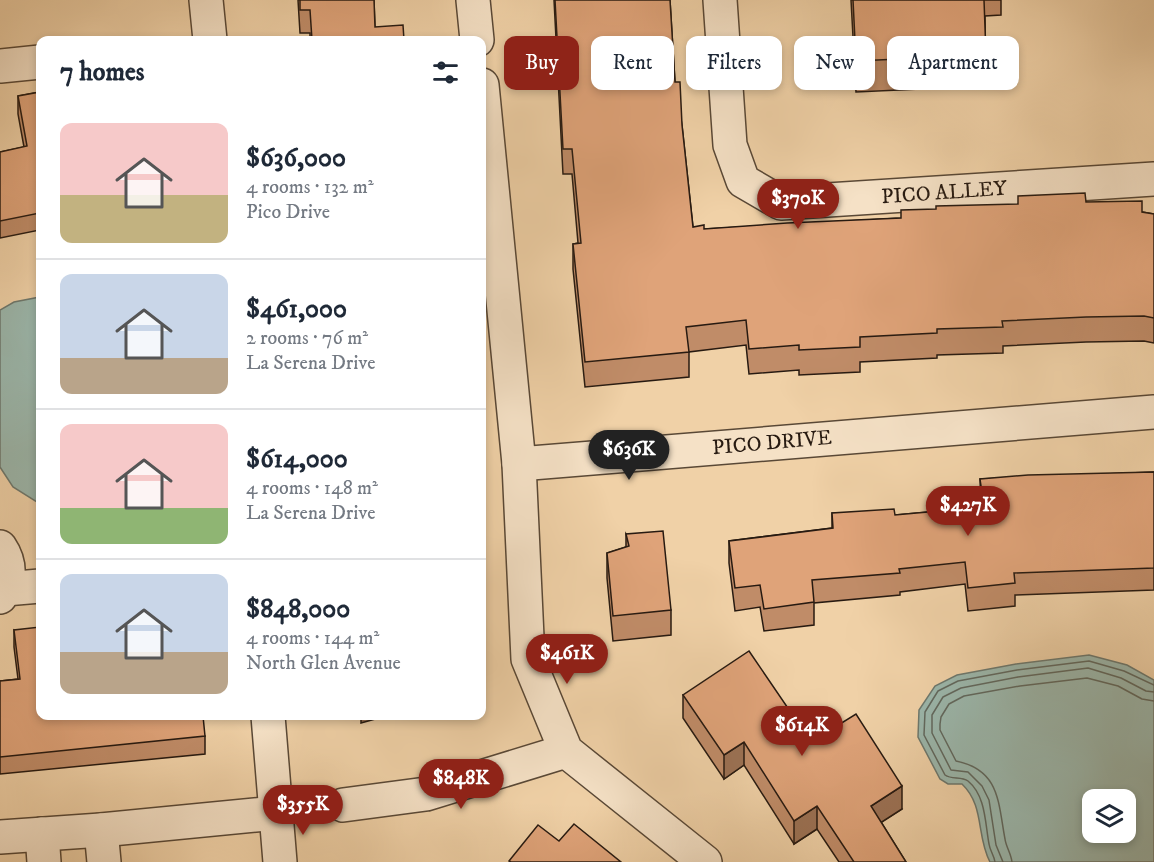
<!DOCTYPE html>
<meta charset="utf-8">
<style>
body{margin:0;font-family:"IM FELL DW Pica",serif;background:#f2f2f3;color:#1f2937;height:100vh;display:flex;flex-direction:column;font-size:22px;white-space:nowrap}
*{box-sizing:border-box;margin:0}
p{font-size:20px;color:#747a83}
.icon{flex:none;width:33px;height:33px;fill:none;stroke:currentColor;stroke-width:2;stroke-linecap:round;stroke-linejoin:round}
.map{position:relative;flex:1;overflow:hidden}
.side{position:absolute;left:36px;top:36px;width:450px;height:684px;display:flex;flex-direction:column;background:#fff;border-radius:12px;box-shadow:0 3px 9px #0003}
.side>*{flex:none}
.banner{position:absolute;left:504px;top:36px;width:560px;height:54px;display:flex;gap:12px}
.buttons{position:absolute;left:1082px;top:789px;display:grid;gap:12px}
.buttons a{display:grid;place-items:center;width:54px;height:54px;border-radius:12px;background:#fff;box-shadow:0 3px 9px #0003;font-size:30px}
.price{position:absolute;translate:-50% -51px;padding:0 14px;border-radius:21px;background:#8f2418;color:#fff;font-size:20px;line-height:39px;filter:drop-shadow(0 2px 3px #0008)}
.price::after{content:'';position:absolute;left:50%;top:36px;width:18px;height:14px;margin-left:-9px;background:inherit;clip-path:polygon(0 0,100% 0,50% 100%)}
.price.on{background:#222;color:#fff}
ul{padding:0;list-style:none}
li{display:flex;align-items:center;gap:18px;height:150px;padding:0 24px}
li+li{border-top:2px solid #e0e1e3}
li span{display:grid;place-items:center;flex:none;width:168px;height:120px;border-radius:12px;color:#555}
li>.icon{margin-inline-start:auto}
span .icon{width:72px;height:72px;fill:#fffc;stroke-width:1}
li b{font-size:26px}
h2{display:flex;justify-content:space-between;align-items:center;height:72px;padding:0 24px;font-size:26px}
.pill{padding:0 21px;border-radius:12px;background:#fff;box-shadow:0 3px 9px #0003;font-size:21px;line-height:54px}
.pill.on{background:#8f2418;color:#fff}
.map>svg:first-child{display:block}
.water{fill:#9bb7ac;stroke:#6d786e;stroke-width:1.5;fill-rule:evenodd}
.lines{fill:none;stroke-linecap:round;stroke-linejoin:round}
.shore{stroke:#61685e;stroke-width:1.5}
.street-casing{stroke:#594836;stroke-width:36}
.street{stroke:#f5e1c6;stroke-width:33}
.wall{fill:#c08c68;stroke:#271a11;stroke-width:1.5}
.shaded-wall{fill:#9c7255;stroke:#271a11;stroke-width:1.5}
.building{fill:#dfa379;stroke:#271a11;stroke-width:1.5}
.labels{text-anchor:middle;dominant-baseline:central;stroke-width:5;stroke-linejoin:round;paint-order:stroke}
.street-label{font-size:21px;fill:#271a11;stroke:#f5e1c6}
</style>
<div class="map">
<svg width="1154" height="862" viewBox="0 0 1154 862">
<rect width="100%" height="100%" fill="#f0d1a7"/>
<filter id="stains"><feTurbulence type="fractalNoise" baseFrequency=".00333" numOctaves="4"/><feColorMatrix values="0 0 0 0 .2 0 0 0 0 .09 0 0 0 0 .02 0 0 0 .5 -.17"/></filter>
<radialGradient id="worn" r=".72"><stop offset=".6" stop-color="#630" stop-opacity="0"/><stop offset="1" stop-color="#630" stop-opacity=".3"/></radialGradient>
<g class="water">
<polygon points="40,297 40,504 13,487 0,467 0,310 14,302"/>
<path d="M 1089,655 L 1127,665 L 1154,680 L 1154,862 L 990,862 C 976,836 985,806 962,784 L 948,784 L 940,779 L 918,737 L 919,710 L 935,686 L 957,675 L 1016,664 ZM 1092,800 L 1125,800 L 1125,832 L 1092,832 Z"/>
</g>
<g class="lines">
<g class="shore">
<path d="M 995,862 C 994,855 990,851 989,844 C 985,823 986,796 968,781 C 961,776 952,780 945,775 L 924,735 L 925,712 L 938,691 L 958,681 L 1017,670 L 1089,661 L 1124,671 L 1154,685"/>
<polyline points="1003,862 996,845 989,800 982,786 968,772 951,770 932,733 932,715 943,697 961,688 1018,677 1088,668 1121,678 1146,691 1154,692"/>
<path d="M 1012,862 C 1011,853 1006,847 1005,839 C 998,802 1000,770 956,761 L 940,730 L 940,724 L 941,717 L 949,704 L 964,696 L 1020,686 L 1087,678 L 1118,686 L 1142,699 L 1154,701"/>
</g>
<defs>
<g id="street">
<polyline points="206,0 210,40"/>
<polyline points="473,0 477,40"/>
<polyline points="720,0 730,145 743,181 781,203 1154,179"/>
<polyline points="0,66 40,62"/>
<polyline points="482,85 519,464 1154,412"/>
<polyline points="519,464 528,659 566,751 705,862"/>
<path d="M 0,547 C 11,563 11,581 0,597"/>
<polyline points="5,589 40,586"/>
<polyline points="268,716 280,862"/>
<polyline points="343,805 426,794 566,751"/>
<polyline points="101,830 104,862"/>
<polyline points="42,834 44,862"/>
<polyline points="0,837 101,830 276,813"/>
</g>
</defs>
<use href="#street" class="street-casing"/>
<use href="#street" class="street"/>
</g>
<g class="wall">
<polygon points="298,0 374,0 375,27 404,40 310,40 310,33 300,33"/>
<polygon points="554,0 670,0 675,82 682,125 693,227 704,229 901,218 1086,202 1154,214 1154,343 1144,341 1086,342 1003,346 1003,353 937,355 937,358 860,362 860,372 799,375 799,370 749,374 746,345 689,352 689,377 585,387 573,269 573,244 578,243 572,174 563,174"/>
<polygon points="851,0 1001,0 1001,15 985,16 986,86 856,92"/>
<polygon points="40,92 40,230 0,238 0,152 24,147 18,114 18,96"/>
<polygon points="1154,472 1154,590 1015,595 1015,606 968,611 965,584 900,592 900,595 814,603 814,625 764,631 760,607 735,611 729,563 729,541 832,528 832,513 895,515 981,507 980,479"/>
<polygon points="626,534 671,610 671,635 613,641 607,578 607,553 626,547"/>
<polygon points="14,630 205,736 205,754 0,774 0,681 18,679 14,647"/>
<polygon points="683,695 811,742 902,809 881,822 906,862 839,862 817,829 794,844 744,765 724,779 683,718"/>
</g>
<g class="shaded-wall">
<polygon points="361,716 386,716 361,723"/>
<polygon points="744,742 744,765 724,779 724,755"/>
<polygon points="902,786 902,809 871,829 871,806"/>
<polygon points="817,806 817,829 794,844 794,821"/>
</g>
<g class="building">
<polygon points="300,0 374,0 375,27 403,25 404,40 312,40 310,10 300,10"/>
<polygon points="555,0 670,0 675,82 680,82 682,125 693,227 704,225 704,229 787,223 901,218 901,210 936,209 936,206 1018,204 1018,196 1085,193 1086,202 1142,201 1142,212 1154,214 1154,318 1144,316 1086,317 1002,321 1003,327 937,329 937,333 860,337 860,347 799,350 799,345 749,349 746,320 686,327 689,352 585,362 573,244 581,243 572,149 563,149"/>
<polygon points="853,0 984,0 986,55 856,61"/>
<polygon points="40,92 40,213 0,221 0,152 27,146 18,96"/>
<polygon points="1154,472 1154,568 1014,573 1015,583 968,588 965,562 899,569 900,573 812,580 814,602 764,609 760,585 735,588 729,541 833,528 832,513 894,509 895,515 984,507 980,479 1028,475"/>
<polygon points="663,531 671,610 613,616 607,553 629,546 626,534"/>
<polygon points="40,627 40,716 203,716 205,736 0,757 0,681 20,679 14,630"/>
<polygon points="749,651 811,742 856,714 902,786 871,806 906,862 854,862 817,806 794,821 744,742 724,755 683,695"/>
<polygon points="574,824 621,862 511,862 509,861 538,825 559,841"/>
</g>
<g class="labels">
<g class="street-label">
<text transform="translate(944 193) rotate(-4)">PICO ALLEY</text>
<text transform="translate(772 443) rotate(-5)">PICO DRIVE</text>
</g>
</g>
<rect width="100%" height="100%" filter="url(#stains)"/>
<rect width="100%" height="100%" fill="url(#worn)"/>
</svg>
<div class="buttons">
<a><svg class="icon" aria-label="layers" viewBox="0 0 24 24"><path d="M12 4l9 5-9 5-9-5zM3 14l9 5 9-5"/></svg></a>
</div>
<b class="price" style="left:798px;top:230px">$370K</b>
<b class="price on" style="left:629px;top:481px">$636K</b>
<b class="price" style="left:968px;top:537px">$427K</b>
<b class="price" style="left:567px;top:685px">$461K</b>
<b class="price" style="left:802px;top:757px">$614K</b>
<b class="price" style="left:461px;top:810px">$848K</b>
<b class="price" style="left:303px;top:836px">$355K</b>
<div class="banner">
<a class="pill on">Buy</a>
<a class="pill">Rent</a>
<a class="pill">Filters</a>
<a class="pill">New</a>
<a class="pill">Apartment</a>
</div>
<section class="side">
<h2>7 homes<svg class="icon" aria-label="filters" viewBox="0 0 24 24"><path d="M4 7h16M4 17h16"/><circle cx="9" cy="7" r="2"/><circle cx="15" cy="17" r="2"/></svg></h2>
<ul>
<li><span style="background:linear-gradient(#f6c9c9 60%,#c2b280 0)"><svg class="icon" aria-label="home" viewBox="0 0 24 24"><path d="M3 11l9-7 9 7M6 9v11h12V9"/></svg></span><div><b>$636,000</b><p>4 rooms · 132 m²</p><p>Pico Drive</p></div></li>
<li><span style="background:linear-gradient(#c9d6e8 70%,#b9a48a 0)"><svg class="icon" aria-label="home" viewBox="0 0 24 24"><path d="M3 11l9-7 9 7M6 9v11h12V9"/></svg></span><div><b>$461,000</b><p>2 rooms · 76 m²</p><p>La Serena Drive</p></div></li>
<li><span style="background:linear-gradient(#f6c9c9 70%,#8fb573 0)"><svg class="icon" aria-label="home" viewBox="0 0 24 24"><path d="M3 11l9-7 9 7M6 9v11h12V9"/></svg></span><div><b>$614,000</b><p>4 rooms · 148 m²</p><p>La Serena Drive</p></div></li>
<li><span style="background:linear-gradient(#c9d6e8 65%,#b9a48a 0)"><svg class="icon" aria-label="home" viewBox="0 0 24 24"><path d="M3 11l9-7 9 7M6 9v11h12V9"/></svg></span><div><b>$848,000</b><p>4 rooms · 144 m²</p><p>North Glen Avenue</p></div></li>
</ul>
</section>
</div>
